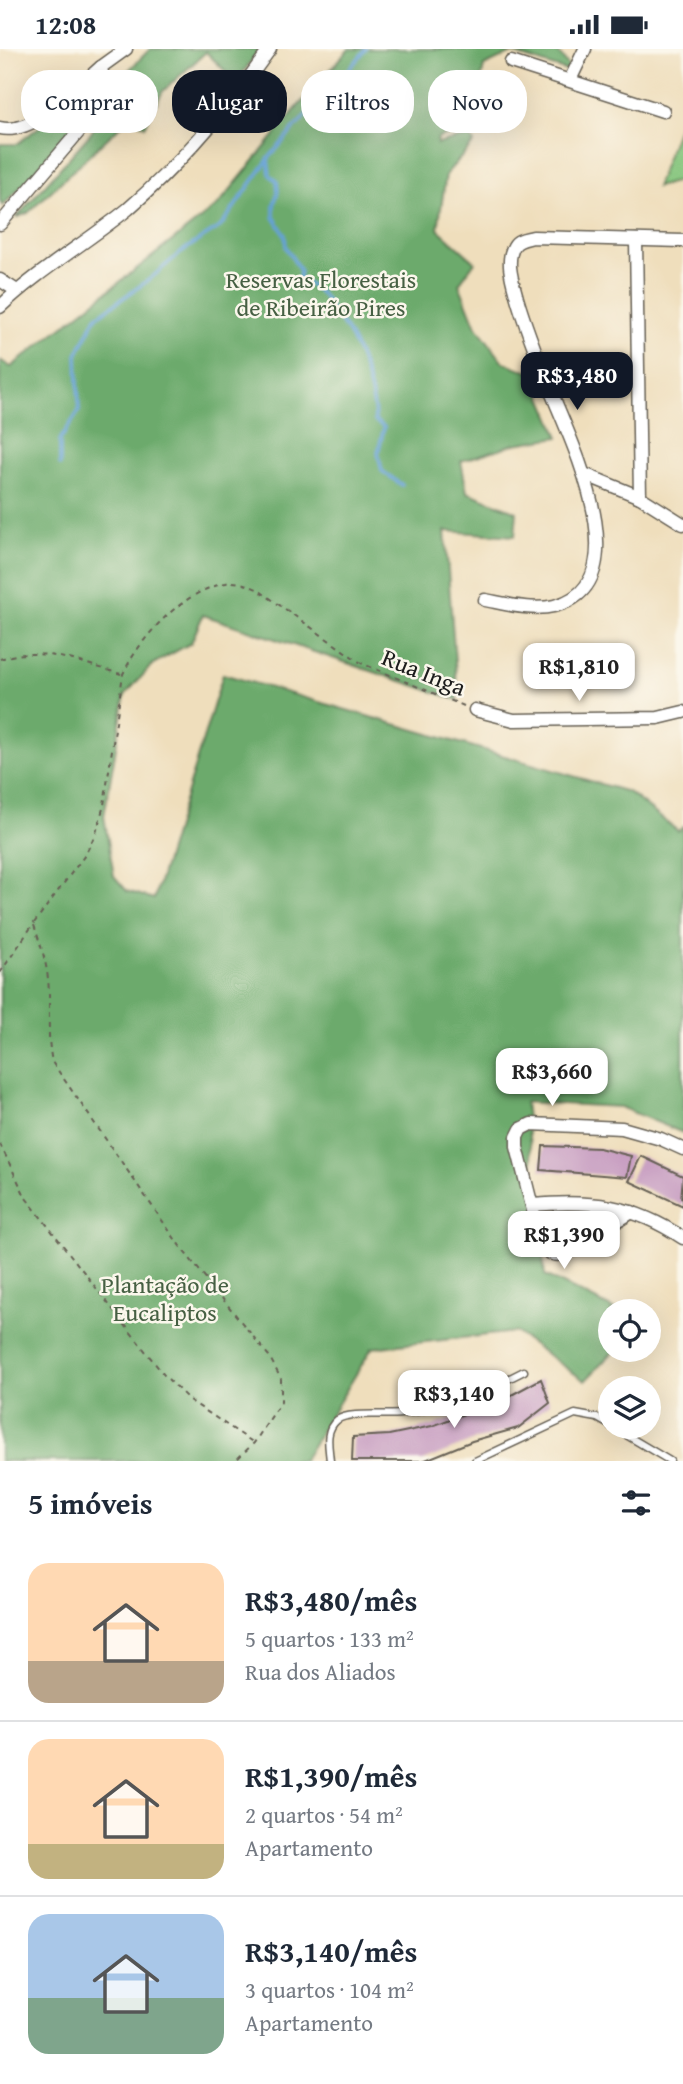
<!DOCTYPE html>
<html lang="pt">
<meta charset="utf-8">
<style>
body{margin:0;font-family:"Gentium Book Plus",serif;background:#f2f2f3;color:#1f2937;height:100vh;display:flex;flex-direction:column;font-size:26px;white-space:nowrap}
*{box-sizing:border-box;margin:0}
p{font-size:23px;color:#747a83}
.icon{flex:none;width:38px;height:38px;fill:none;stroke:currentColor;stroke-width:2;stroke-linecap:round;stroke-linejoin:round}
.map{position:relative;height:1412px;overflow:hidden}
.panel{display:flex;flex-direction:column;background:#fff;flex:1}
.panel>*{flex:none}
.banner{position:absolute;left:21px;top:21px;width:642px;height:63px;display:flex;gap:14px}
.tools{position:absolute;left:598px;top:1250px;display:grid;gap:14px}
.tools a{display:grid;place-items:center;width:63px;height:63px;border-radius:50%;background:#fff;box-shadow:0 7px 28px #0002;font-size:35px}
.price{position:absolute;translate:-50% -60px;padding:0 16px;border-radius:14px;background:#fff;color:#222;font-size:23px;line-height:46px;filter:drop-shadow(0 2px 4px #0008)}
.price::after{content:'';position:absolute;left:50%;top:42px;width:21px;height:16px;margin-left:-10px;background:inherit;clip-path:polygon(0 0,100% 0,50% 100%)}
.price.current{background:#111827;color:#fff}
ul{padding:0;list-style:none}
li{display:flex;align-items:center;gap:21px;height:175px;padding:0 28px}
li+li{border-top:2px solid #e0e1e3}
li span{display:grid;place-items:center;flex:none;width:196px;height:140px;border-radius:21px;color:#555}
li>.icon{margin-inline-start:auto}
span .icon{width:84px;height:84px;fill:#fffc;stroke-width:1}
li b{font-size:30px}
h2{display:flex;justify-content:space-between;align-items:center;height:84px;padding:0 28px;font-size:30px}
.pill{padding:0 24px;border-radius:28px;background:#fff;box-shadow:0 7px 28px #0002;font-size:24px;line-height:63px}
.pill.current{background:#111827;color:#fff}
.status{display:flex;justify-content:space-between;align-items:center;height:49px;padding:0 35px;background:#fff;direction:ltr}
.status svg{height:19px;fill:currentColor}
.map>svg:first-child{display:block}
.green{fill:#85c57d;stroke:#50704c;stroke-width:2}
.forest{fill:#6caa6c;stroke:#446344;stroke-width:2}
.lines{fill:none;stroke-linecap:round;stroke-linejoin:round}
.stream{stroke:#65a1d6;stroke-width:3.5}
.building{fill:#c79dc1}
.lane-casing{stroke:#666054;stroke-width:9}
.street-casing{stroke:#666054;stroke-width:15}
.path{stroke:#666054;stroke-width:2;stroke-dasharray:5 5;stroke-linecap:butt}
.lane{stroke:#fff;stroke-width:6}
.street{stroke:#fff;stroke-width:12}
.labels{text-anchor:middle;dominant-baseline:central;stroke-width:5;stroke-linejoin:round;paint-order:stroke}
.park-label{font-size:24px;fill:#466043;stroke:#fbf7ec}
.street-label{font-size:24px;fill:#1c1c1c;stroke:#fbf7ec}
</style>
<div class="status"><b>12:08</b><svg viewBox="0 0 49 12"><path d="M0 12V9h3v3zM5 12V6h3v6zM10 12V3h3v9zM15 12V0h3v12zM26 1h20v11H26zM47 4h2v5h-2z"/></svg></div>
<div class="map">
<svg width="683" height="1412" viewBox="0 0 683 1412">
<rect width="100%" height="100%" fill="#fbf7ec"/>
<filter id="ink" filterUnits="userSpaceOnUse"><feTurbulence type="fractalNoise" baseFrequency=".0143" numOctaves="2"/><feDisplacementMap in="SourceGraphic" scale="14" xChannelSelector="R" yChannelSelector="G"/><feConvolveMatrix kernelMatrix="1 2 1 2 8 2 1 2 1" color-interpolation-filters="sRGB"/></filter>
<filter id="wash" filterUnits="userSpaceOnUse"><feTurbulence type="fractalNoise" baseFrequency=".00686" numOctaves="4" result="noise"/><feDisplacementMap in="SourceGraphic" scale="28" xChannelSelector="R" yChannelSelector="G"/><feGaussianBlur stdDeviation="1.57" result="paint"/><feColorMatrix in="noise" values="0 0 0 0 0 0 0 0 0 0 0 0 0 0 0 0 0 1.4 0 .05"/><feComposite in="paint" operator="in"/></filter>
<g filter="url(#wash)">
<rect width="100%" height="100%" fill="#efdebc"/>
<polygon class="green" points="683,72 683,131 656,138 680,73"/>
<g class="forest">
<polygon points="150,0 260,0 236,33 206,3 163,42 145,77 130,68 28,164 16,169 91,84 125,25"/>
<polygon points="349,0 556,0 569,18 567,22 512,4 484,17 470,81 438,89 437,95 469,87 474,94 446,125 438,180 475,213 459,235 475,275 503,313 532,324 559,388 515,395 461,412 467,443 517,463 515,487 445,482 458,651 203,566 191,594 153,615 125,646 104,767 114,827 127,842 154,850 223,625 628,743 678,782 683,778 683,1084 620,1058 525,1053 545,1226 617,1262 611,1262 611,1300 616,1300 585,1332 515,1283 372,1299 303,1412 0,1412 0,311 11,318 218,156 300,55"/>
<path d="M 93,36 C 87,74 29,128 3,157 L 0,153 L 0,95 L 17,95 Z"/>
</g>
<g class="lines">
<g class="stream">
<path d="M 366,0 L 332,41 L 331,52 L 307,65 L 268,110 L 270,126 L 277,132 L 278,142 L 274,156 L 274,168 L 285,186 L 286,198 L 300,222 L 299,230 C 316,238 328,248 333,266 C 355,281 375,346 375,372 L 384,378 L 378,404 L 382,422 L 402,436"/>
<polyline points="60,416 60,391 79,362 77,306 96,268 150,230 181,203 221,177 267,112"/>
</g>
</g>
<g id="blocks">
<g class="building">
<polygon points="543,1097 599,1099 631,1107 627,1128 541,1121"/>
<polygon points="641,1107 683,1127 681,1150 683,1147 683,1157 629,1132"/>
<polygon points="541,1330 550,1354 518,1379 472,1392 423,1412 352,1412 353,1388 389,1386 432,1377 504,1350"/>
</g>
</g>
</g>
<g filter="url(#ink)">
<use href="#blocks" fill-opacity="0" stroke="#666054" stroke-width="2"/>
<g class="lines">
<defs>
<g id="lane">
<polyline points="611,1377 670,1412"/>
<path d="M 330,1412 C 329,1398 324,1382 337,1371 C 349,1362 385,1367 401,1365 C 446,1359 485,1342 524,1322"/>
<polyline points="475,1412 575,1365 597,1369 611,1377"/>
</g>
<g id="street">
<polyline points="511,13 663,62"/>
<polyline points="570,31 585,0"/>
<path d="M 0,79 C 33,87 77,39 101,18"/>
<polyline points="0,175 81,80 98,53 103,30 101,18 126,0"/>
<polyline points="636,191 640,448"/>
<polyline points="0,231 17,242"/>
<path d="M 0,258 C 39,221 86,194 128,160 C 182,113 229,58 270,0"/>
<polyline points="584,425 640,448 683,475"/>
<path d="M 485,551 C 506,555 532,562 554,557 C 643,536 570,390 550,340 C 538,310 526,280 517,249 C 513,234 505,212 514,197 C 518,190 526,190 533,188 L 683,192"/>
<polyline points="475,661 514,671 658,669 683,663"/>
<path d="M 532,1156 C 591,1151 632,1155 683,1189"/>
<path d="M 632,1163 L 564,1205 C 554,1207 549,1205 542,1197 L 517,1098 L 517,1088 L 521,1080 L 531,1075 L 622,1079 L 661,1090 L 683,1100"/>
</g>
</defs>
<use href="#lane" class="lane-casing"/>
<use href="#street" class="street-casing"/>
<g class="path">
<path d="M 0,610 C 40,596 81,614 121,625"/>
<path d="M 34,876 C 40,894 46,911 48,930 C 51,958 46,984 52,1013 L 182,1200 L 269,1307 L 281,1330 L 281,1353 L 254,1394 L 235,1412"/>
<path d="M 0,924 L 34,874 L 85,806 L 96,784 L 104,756 L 123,625 C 141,587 183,542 226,534 C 236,531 248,536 257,540 L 361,614 L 464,657"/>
<polyline points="0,1095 26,1149 164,1326 189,1351 254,1394"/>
</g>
<use href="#lane" class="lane"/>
<use href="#street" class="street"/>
</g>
</g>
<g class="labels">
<g class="park-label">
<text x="321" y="230">Reservas Florestais<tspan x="321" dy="28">de Ribeirão Pires</tspan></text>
<text x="165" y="1235">Plantação de<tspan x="165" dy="28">Eucaliptos</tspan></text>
</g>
<g class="street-label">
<text transform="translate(424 623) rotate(22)">Rua Inga</text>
</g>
</g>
</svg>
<div class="tools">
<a><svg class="icon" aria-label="locate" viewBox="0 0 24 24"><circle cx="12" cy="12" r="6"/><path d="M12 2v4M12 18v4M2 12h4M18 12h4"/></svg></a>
<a><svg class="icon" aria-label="layers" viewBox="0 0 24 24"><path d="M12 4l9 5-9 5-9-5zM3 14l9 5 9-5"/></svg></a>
</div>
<b class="price current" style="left:577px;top:363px">R$3,480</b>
<b class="price" style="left:579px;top:654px">R$1,810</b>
<b class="price" style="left:552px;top:1059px">R$3,660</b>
<b class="price" style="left:564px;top:1222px">R$1,390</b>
<b class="price" style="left:454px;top:1381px">R$3,140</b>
<div class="banner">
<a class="pill">Comprar</a>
<a class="pill current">Alugar</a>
<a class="pill">Filtros</a>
<a class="pill">Novo</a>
</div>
</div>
<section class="panel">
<h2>5 imóveis<svg class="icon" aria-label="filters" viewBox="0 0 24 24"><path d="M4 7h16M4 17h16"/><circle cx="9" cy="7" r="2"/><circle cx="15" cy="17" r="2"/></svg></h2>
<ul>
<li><span style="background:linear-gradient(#ffd9b3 70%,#b9a48a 0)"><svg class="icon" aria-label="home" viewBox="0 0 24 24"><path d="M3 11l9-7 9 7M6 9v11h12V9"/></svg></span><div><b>R$3,480/mês</b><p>5 quartos · 133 m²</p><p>Rua dos Aliados</p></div></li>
<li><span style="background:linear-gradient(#ffd9b3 75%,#c2b280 0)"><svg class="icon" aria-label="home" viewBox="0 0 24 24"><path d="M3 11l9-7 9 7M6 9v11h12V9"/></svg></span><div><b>R$1,390/mês</b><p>2 quartos · 54 m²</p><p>Apartamento</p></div></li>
<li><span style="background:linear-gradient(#a9c7e8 60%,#7fa58c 0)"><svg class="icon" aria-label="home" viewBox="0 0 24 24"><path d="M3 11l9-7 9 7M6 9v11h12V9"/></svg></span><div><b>R$3,140/mês</b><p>3 quartos · 104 m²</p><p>Apartamento</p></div></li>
</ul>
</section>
